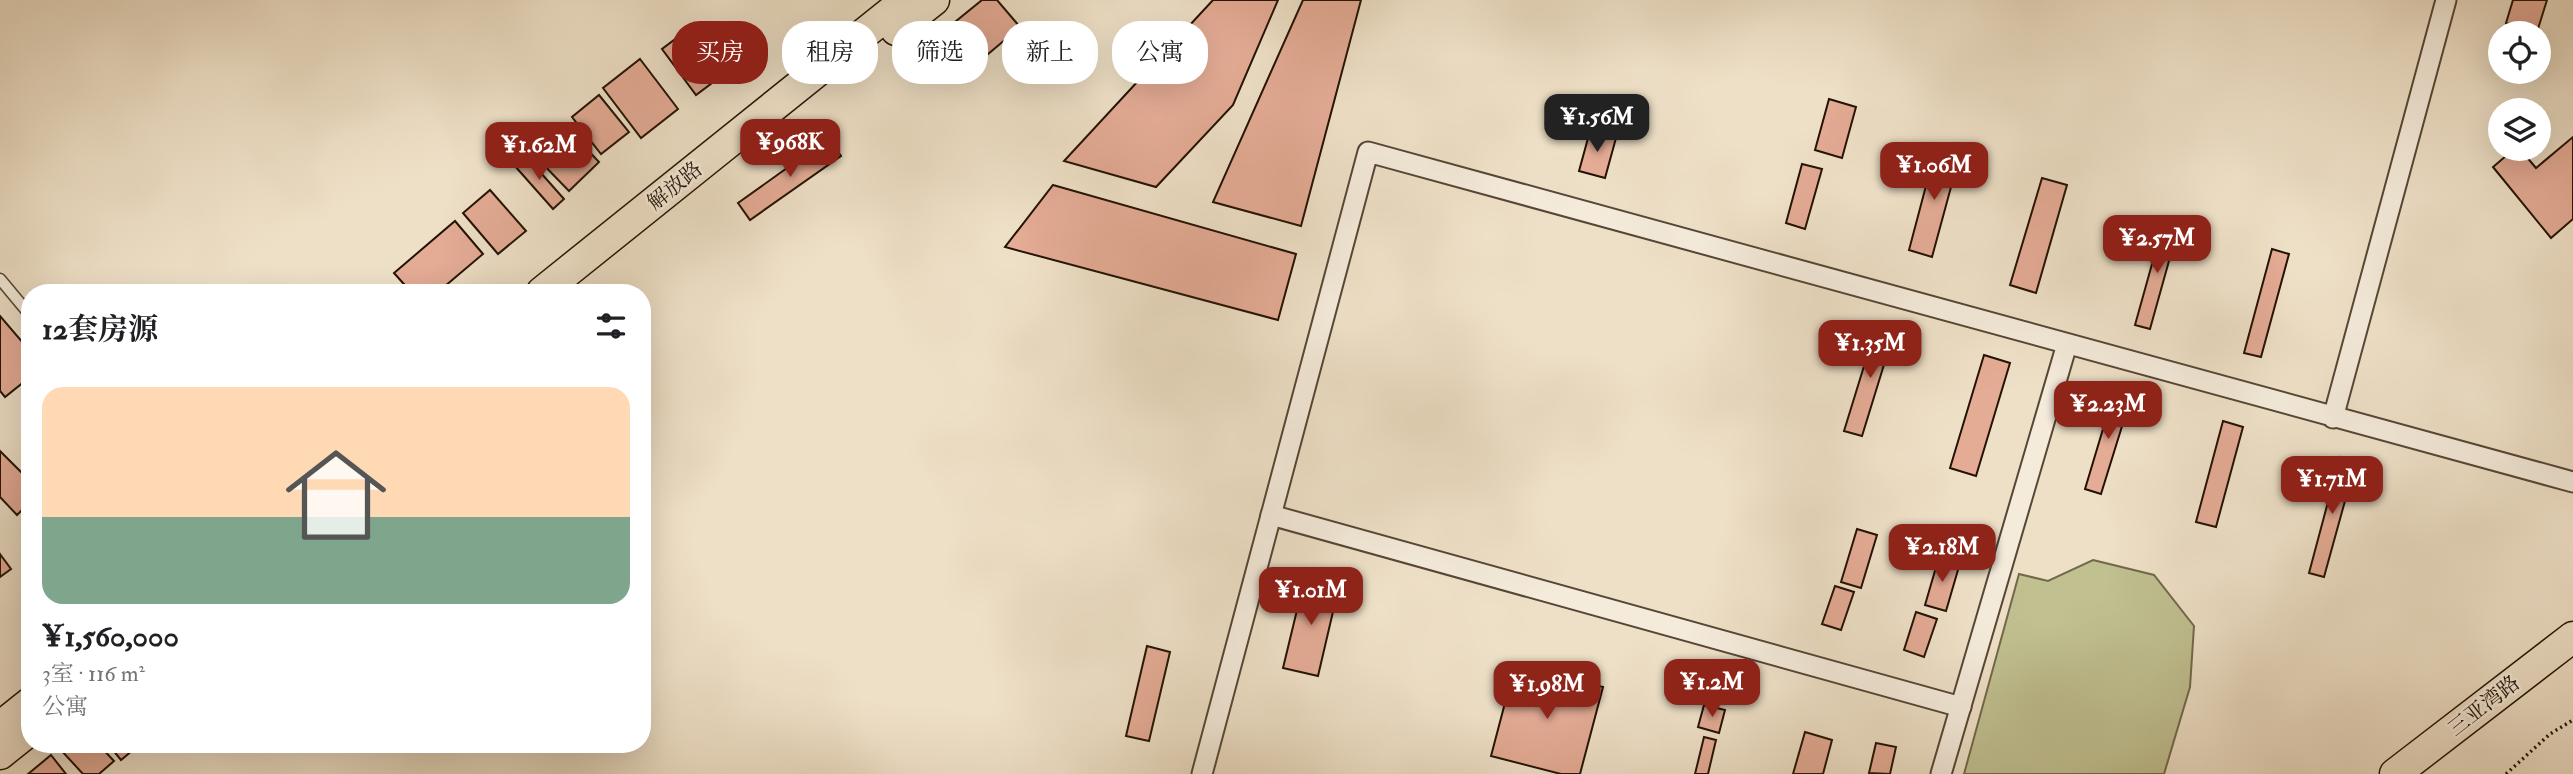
<!DOCTYPE html>
<html lang="zh">
<meta charset="utf-8">
<style>
body{margin:0;font-family:"IM FELL Double Pica","Noto Serif SC",serif;background:#f6f6f6;color:#202124;height:100vh;display:flex;flex-direction:column;font-size:26px;white-space:nowrap}
*{box-sizing:border-box;margin:0}
p{font-size:23px;color:#757577}
.icon{flex:none;width:38px;height:38px;fill:none;stroke:currentColor;stroke-width:2;stroke-linecap:round;stroke-linejoin:round}
.map{position:relative;flex:1;overflow:hidden}
.panel{position:absolute;left:21px;top:284px;width:630px;height:469px;display:flex;flex-direction:column;background:#fff;border-radius:28px;box-shadow:0 7px 28px #0002}
.panel>*{flex:none}
.hud{position:absolute;left:672px;top:21px;width:665px;height:63px;display:flex;gap:14px}
.tools{position:absolute;left:2488px;top:21px;display:grid;gap:14px}
.tools a{display:grid;place-items:center;width:63px;height:63px;border-radius:50%;background:#fff;box-shadow:0 7px 28px #0002;font-size:35px}
.price{position:absolute;translate:-50% -60px;padding:0 16px;border-radius:14px;background:#8f2418;color:#fff;font-size:23px;line-height:46px;filter:drop-shadow(0 2px 4px #0008)}
.price::after{content:'';position:absolute;left:50%;top:42px;width:21px;height:16px;margin-left:-10px;background:inherit;clip-path:polygon(0 0,100% 0,50% 100%)}
.price.on{background:#222;color:#fff}
ul{padding:0;list-style:none}
li{display:grid;align-content:center;gap:14px;height:371px;padding:0 21px}
li span{display:grid;place-items:center;height:217px;border-radius:21px;color:#555}
li>.icon{margin-inline-start:auto}
span .icon{width:126px;height:126px;fill:#fffc;stroke-width:1}
li b{font-size:30px}
h2{display:flex;justify-content:space-between;align-items:center;height:84px;padding:0 21px;font-size:30px}
.tag{padding:0 24px;border-radius:28px;background:#fff;box-shadow:0 7px 28px #0002;font-size:24px;line-height:63px}
.tag.on{background:#8f2418;color:#fff}
.map>svg:first-child{display:block}
.green{fill:#c0c091;stroke:#72694a;stroke-width:2}
.building{fill:#e4ab95;stroke:#231204;stroke-width:2}
.lines{fill:none;stroke-linecap:round;stroke-linejoin:round}
.lane-casing{stroke:#564635;stroke-width:13}
.street-casing{stroke:#564635;stroke-width:23}
.primary-casing{stroke:#231204;stroke-width:33}
.path{stroke:#231204;stroke-width:3.5;stroke-dasharray:2 3.5;stroke-linecap:butt}
.lane{stroke:#f4ebdb;stroke-width:10}
.street{stroke:#f4ebdb;stroke-width:19}
.primary{stroke:#eee0c7;stroke-width:30}
.labels{text-anchor:middle;dominant-baseline:central;stroke-width:5;stroke-linejoin:round;paint-order:stroke}
.street-label{font-size:21px;fill:#231204;stroke:#f4ebdb}
</style>
<div class="map">
<svg width="2573" height="774" viewBox="0 0 2573 774">
<rect width="100%" height="100%" fill="#eee0c7"/>
<filter id="stains"><feTurbulence type="fractalNoise" baseFrequency=".00286" numOctaves="4"/><feColorMatrix values="0 0 0 0 .2 0 0 0 0 .09 0 0 0 0 .02 0 0 0 .5 -.17"/></filter>
<radialGradient id="worn" r=".72"><stop offset=".6" stop-color="#630" stop-opacity="0"/><stop offset="1" stop-color="#630" stop-opacity=".3"/></radialGradient>
<polygon class="green" points="2093,560 2154,575 2194,626 2190,687 2164,774 1964,774 2019,574 2048,581"/>
<g class="building">
<polygon points="982,0 997,0 1020,27 968,71 939,35"/>
<polygon points="1213,0 1278,0 1233,105 1156,187 1064,161"/>
<polygon points="1303,0 1361,0 1301,226 1213,202"/>
<polygon points="2513,0 2547,0 2537,32 2506,23"/>
<polygon points="702,27 735,70 722,81 689,37"/>
<polygon points="682,34 716,80 696,95 662,49"/>
<polygon points="640,59 678,109 641,138 603,88"/>
<polygon points="599,95 629,132 601,154 572,117"/>
<polygon points="1829,99 1856,107 1842,158 1815,150"/>
<polygon points="564,125 599,162 569,191 534,155"/>
<polygon points="1590,131 1616,138 1605,178 1579,171"/>
<polygon points="2573,137 2573,219 2551,238 2493,167 2514,149 2520,149 2536,168"/>
<polygon points="829,138 841,156 750,220 738,203"/>
<polygon points="1936,148 1960,154 1932,257 1909,250"/>
<polygon points="525,155 564,199 553,209 514,165"/>
<polygon points="1802,164 1822,169 1805,229 1786,223"/>
<polygon points="2042,178 2067,185 2036,293 2010,285"/>
<polygon points="1053,185 1296,254 1278,320 1005,247"/>
<polygon points="490,190 526,231 498,254 463,213"/>
<polygon points="455,221 483,254 438,292 411,292 394,273"/>
<polygon points="2164,221 2179,225 2150,329 2135,325"/>
<polygon points="2272,249 2289,254 2261,357 2244,353"/>
<polygon points="0,316 30,351 30,377 5,397 0,391"/>
<polygon points="1877,324 1895,329 1862,436 1844,431"/>
<polygon points="1984,355 2010,363 1976,476 1950,468"/>
<polygon points="2115,389 2132,394 2101,494 2085,489"/>
<polygon points="2223,421 2243,427 2216,527 2196,522"/>
<polygon points="0,451 30,481 30,502 17,515 0,497"/>
<polygon points="2340,457 2356,461 2324,577 2309,573"/>
<polygon points="1857,529 1877,535 1861,588 1841,582"/>
<polygon points="0,554 11,569 0,577"/>
<polygon points="1939,557 1960,563 1946,611 1925,605"/>
<polygon points="1305,577 1339,586 1318,676 1283,668"/>
<polygon points="1835,586 1854,592 1841,630 1822,624"/>
<polygon points="1916,612 1937,619 1924,657 1904,650"/>
<polygon points="1147,646 1170,652 1149,741 1126,736"/>
<polygon points="1515,665 1603,687 1580,774 1561,774 1491,756"/>
<polygon points="1704,705 1725,710 1719,733 1698,727"/>
<polygon points="1805,732 1832,740 1823,774 1793,774"/>
<polygon points="1704,737 1716,740 1708,774 1695,774"/>
<polygon points="1876,743 1896,747 1890,774 1869,773"/>
<polygon points="66,744 98,744 114,761 99,774 83,774 60,749"/>
<polygon points="108,744 140,744 121,760"/>
<polygon points="51,755 66,774 28,774"/>
</g>
<g class="lines">
<defs>
<polyline id="lane" points="0,279 30,315"/>
<g id="street">
<polyline points="2333,418 2446,0"/>
<polyline points="1271,515 1961,707"/>
<polyline points="1202,774 1368,152 2573,482"/>
<polyline points="1941,774 2067,344"/>
</g>
<g id="primary">
<polyline points="896,30 934,0"/>
<polyline points="542,292 906,0"/>
<polyline points="0,727 30,703"/>
<polyline points="0,754 30,730"/>
<polyline points="2395,774 2573,637"/>
</g>
</defs>
<use href="#lane" class="lane-casing"/>
<use href="#street" class="street-casing"/>
<use href="#primary" class="primary-casing"/>
<polyline class="path" points="2506,774 2550,734 2573,720"/>
<use href="#lane" class="lane"/>
<use href="#street" class="street"/>
<use href="#primary" class="primary"/>
</g>
<g class="labels">
<g class="street-label">
<text transform="translate(675 186) rotate(-39)">解放路</text>
<text transform="translate(2484 706) rotate(-38)">三亚湾路</text>
</g>
</g>
<rect width="100%" height="100%" filter="url(#stains)"/>
<rect width="100%" height="100%" fill="url(#worn)"/>
</svg>
<div class="tools">
<a><svg class="icon" aria-label="locate" viewBox="0 0 24 24"><circle cx="12" cy="12" r="6"/><path d="M12 2v4M12 18v4M2 12h4M18 12h4"/></svg></a>
<a><svg class="icon" aria-label="layers" viewBox="0 0 24 24"><path d="M12 4l9 5-9 5-9-5zM3 14l9 5 9-5"/></svg></a>
</div>
<b class="price on" style="left:1597px;top:154px">¥1.56M</b>
<b class="price" style="left:790px;top:179px">¥968K</b>
<b class="price" style="left:539px;top:182px">¥1.62M</b>
<b class="price" style="left:1934px;top:202px">¥1.06M</b>
<b class="price" style="left:2157px;top:275px">¥2.57M</b>
<b class="price" style="left:1870px;top:380px">¥1.35M</b>
<b class="price" style="left:2108px;top:441px">¥2.23M</b>
<b class="price" style="left:2332px;top:516px">¥1.71M</b>
<b class="price" style="left:1942px;top:584px">¥2.18M</b>
<b class="price" style="left:1311px;top:627px">¥1.01M</b>
<b class="price" style="left:1712px;top:719px">¥1.2M</b>
<b class="price" style="left:1547px;top:721px">¥1.98M</b>
<div class="hud">
<a class="tag on">买房</a>
<a class="tag">租房</a>
<a class="tag">筛选</a>
<a class="tag">新上</a>
<a class="tag">公寓</a>
</div>
<section class="panel">
<h2>12套房源<svg class="icon" aria-label="filters" viewBox="0 0 24 24"><path d="M4 7h16M4 17h16"/><circle cx="9" cy="7" r="2"/><circle cx="15" cy="17" r="2"/></svg></h2>
<ul>
<li><span style="background:linear-gradient(#ffd9b3 60%,#7fa58c 0)"><svg class="icon" aria-label="home" viewBox="0 0 24 24"><path d="M3 11l9-7 9 7M6 9v11h12V9"/></svg></span><div><b>¥1,560,000</b><p>3室 · 116 m²</p><p>公寓</p></div></li>
</ul>
</section>
</div>
